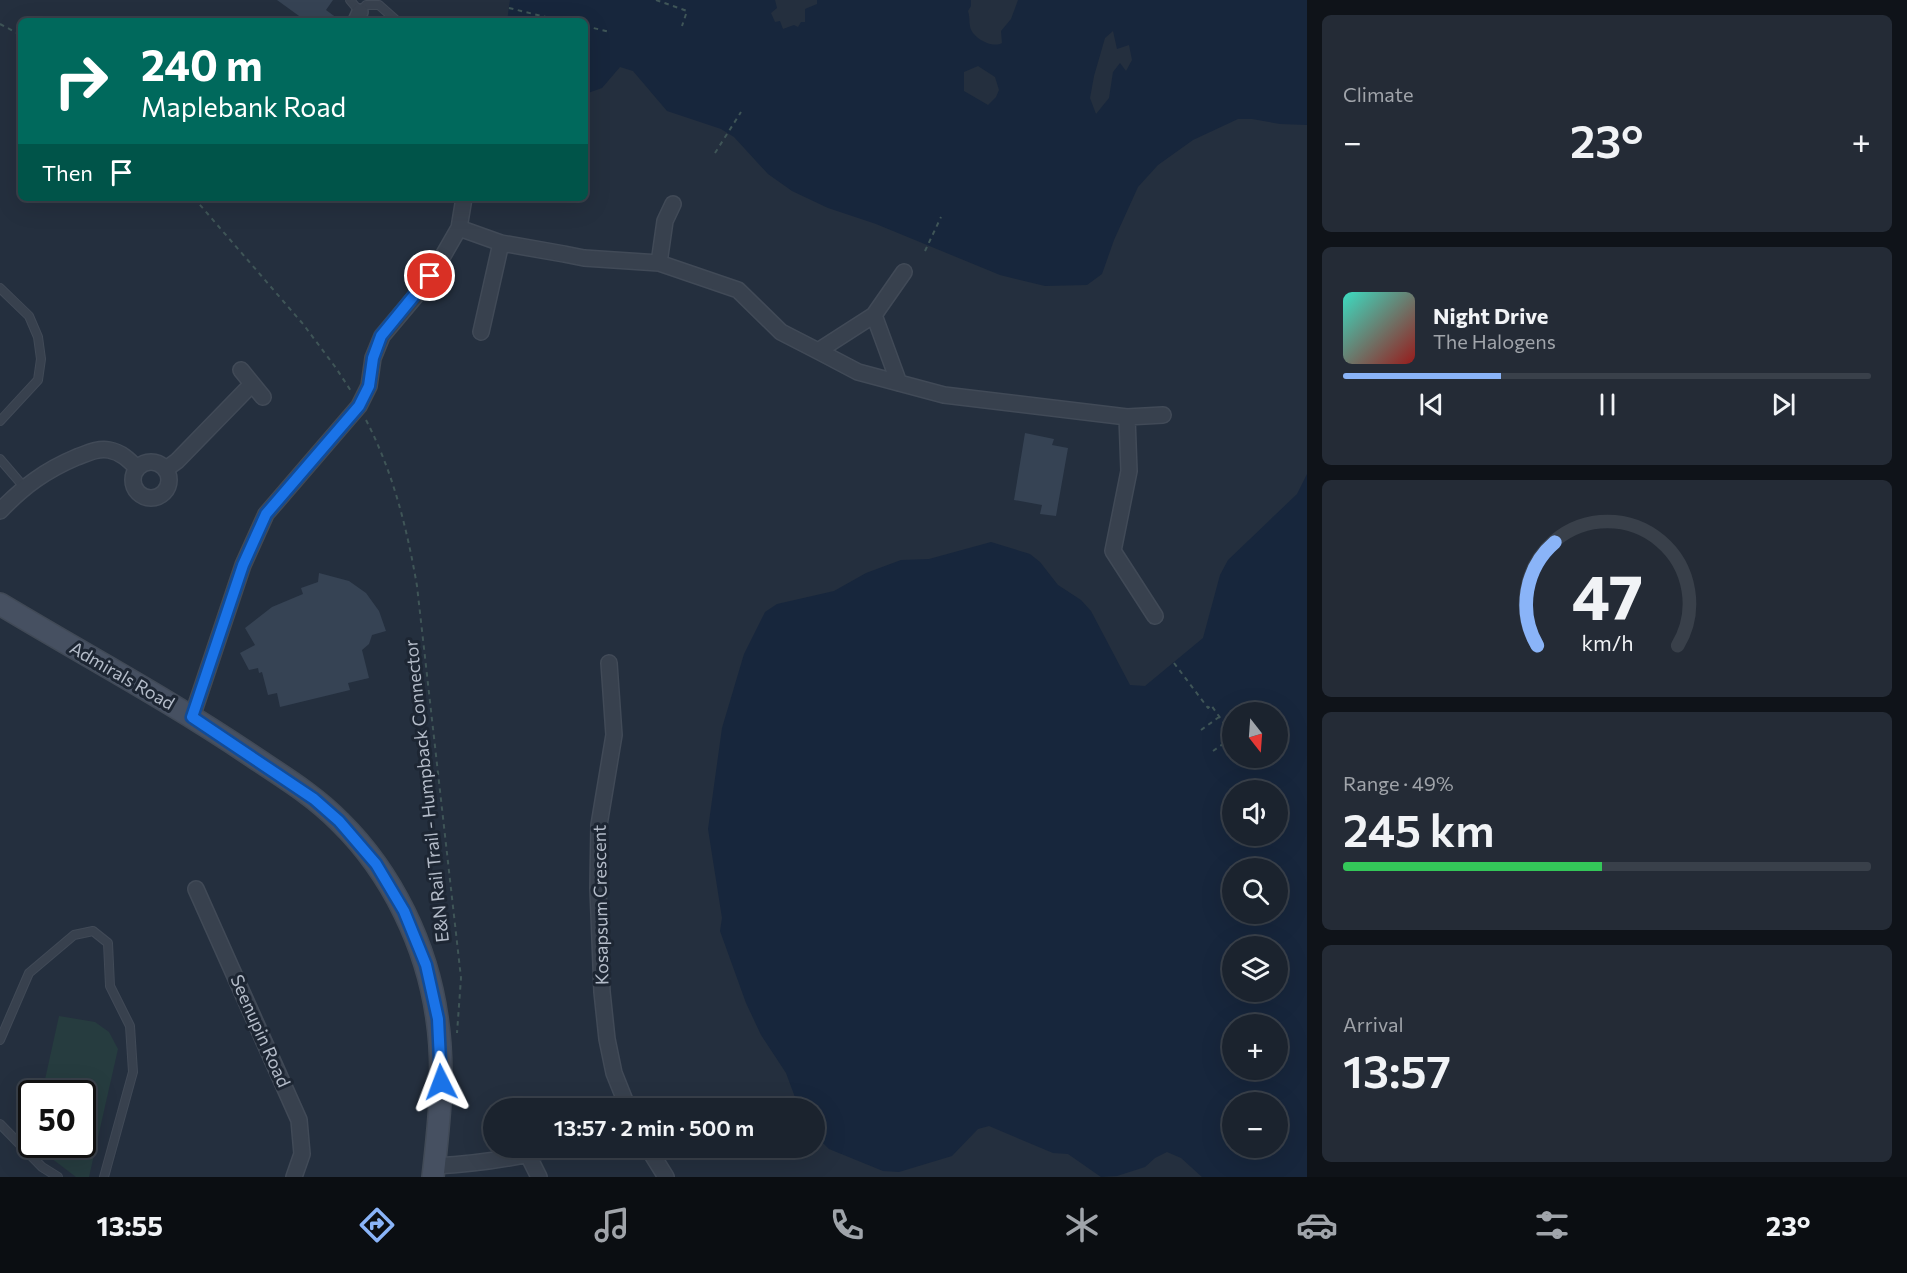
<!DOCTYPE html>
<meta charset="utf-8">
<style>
body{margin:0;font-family:Commissioner,sans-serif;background:#242b36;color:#f1f3f6;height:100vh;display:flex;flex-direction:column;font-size:22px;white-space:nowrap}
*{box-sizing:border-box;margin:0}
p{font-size:20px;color:#a0a4aa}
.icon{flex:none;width:33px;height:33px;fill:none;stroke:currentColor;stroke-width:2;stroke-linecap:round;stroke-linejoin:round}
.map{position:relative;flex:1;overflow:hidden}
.panel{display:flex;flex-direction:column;gap:15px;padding:15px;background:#0f1319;width:600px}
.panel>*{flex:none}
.hud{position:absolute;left:18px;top:18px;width:570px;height:183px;border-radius:9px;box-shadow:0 6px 24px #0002,0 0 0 2px #39404a;background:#00695c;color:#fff;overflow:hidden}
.needle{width:39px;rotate:163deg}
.controls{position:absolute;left:1222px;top:702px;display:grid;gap:12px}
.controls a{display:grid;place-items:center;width:66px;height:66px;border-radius:50%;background:#1b232e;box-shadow:0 6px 24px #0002,0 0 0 2px #39404a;font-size:30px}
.speed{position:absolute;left:18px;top:1080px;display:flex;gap:12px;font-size:30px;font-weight:700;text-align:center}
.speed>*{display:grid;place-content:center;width:78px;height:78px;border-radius:50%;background:#1b232e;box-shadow:0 6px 24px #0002,0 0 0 2px #39404a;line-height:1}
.speed .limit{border:3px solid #111;border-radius:9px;background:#fff;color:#111}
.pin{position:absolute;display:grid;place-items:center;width:51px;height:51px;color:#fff;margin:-26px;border:3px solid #fff;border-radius:50%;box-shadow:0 2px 6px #0007}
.me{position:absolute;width:66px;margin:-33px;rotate:357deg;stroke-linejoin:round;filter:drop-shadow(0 0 4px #0008)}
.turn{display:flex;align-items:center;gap:21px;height:126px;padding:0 24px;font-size:27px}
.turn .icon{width:78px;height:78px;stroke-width:2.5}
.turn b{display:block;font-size:42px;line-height:51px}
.then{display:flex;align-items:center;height:57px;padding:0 24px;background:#0003;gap:12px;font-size:22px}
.big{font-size:45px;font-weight:600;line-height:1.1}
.panel .widget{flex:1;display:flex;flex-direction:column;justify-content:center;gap:9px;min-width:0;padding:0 21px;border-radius:9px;background:#242b36}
.panel .dial{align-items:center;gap:0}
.dial svg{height:156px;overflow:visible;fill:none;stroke:#39404a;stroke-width:7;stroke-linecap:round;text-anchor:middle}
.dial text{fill:#f1f3f6;stroke:none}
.song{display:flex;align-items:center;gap:18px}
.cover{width:72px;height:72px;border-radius:9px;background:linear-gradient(135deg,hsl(170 70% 55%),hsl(0 70% 35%))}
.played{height:6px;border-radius:3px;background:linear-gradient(90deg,#8ab4f8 30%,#39404a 30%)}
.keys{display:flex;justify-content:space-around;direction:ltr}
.heat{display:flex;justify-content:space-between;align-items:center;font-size:33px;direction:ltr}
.charge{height:9px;border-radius:4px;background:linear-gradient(90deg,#34c759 49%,#39404a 0)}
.trip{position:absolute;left:483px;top:1098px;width:342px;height:60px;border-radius:30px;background:#1b232e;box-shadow:0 6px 24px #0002,0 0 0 2px #39404a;font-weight:600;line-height:60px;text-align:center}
.tab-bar{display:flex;height:96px;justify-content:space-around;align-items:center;background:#0b0e12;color:#a0a4aa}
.tab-bar .icon{width:42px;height:42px}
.tab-bar .active{color:#8ab4f8}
.tab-bar b{font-size:27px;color:#f1f3f6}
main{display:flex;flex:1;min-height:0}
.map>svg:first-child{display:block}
.green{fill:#263c3f}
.water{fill:#17263c;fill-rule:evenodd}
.building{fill:#364354}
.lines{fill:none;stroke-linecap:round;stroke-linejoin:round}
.lane-casing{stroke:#414a57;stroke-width:10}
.street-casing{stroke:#414a57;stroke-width:18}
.secondary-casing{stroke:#414a57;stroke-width:24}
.path{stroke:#3f5557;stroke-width:2;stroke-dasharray:4.5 4.5;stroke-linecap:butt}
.lane{stroke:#38414e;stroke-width:8}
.street{stroke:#38414e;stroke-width:15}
.secondary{stroke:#465061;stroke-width:21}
.route-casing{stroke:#114b97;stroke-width:15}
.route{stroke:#1a73e8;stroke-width:10}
.labels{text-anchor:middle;stroke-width:6;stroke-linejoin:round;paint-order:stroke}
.street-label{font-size:18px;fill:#b4bcc9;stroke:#1d2633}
</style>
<main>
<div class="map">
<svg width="1307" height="1177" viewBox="0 0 1307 1177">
<rect width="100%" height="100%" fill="#242f3e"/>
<path class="green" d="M59,1016L95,1022L109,1032L118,1049L89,1177H76L34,1145L82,1144V1094L42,1093Z"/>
<path class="water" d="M510,0H775L777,8L771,13L775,22L780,21L783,29L794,25L798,27L801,22H805V9L817,4V0H971V6L968,11C970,17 969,21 970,26C971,37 992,49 1002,43L1001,31L1011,19L1018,0H1307V125L1280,124L1252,119H1238L1193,140L1158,165L1138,187L1114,240L1102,274L1087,285L1045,286L1000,275L876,224L828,208L792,191L768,174L734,137L721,129L667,111L633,71L620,67L602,88L585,94V21H507ZM1113,31L1117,49L1129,45L1132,60L1126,71L1120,63L1113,72L1109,98L1096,114L1090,98L1094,76L1105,38ZM978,66L995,77L999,90L996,97L988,105L964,91V72Z
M1307,474V1177H1202L1181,1158L1167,1152L1155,1158L1145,1167L1117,1176L1101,1177L1068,1154L1053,1153L989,1126L978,1129L952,1156L899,1172L883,1171L829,1149L815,1135L814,1108H799L786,1073L761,1035L746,1003L720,931L722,918L708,829L722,728L744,654L765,612L777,604L834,591L866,573L901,560L929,559L991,542L1030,554L1040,562L1058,585L1081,600L1091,611L1130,685L1145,686L1203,638L1220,575L1228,560L1297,494ZM1233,712H1278V758H1233ZM1233,790H1278V836H1233ZM1233,868H1278V914H1233ZM1233,946H1278V992H1233ZM1233,1024H1278V1070H1233ZM1233,1102H1278V1148H1233Z"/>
<path class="building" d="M277,0H333L326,10L341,21H306Z
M1025,433L1054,439L1052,445L1068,448L1056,516L1040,514L1042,505L1014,500Z
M319,573L349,581L366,593L379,611L386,631L372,635L369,644L362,650L369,678L348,683L350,690L280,707L277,693L268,695L262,672L259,673L258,668L249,670L240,653L255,645L245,628L272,607L303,594L301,588L318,582Z"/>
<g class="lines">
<defs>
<path id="lane" d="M350,0L360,12L366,5H379L397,21
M0,288L29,316L38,337L41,359L38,380L0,421
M0,459L24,487
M0,1040L29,973L74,935L93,931L108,943L110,986L130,1026L133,1072L104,1177
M0,1124L42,1167L58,1177"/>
<path id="street" d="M356,21L360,12
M459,228L501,243L564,254L584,258L659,263L738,290L781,332L818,351L858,372L944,395L1127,417L1163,415
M659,263L665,221L673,204
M874,315L899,383
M481,332L501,243
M818,351L874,315L904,272
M241,370L263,397
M1127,417L1129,471L1113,551L1155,616
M133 480a18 18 0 1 1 36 0a18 18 0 1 1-36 0Z
M166,469L177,461L252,384
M0,511C24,486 46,470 77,457C88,453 98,448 109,450C121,452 129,460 137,468
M609,663L614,735L599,825L598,888L602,992L607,1039L614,1073L628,1108
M192,717L243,565L266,514L359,406L369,386L373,358L382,336L419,292L440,261L459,228L464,198
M196,889L299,1120L302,1154L294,1177
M648,1148L666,1177
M528,1155L539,1177
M434,1166C474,1164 514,1159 552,1148"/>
<path id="secondary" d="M0,604C83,654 169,700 249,754C280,775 314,795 340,822C392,873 427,946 437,1018C445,1070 439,1125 433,1177"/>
</defs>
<use href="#lane" class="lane-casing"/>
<use href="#street" class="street-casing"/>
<use href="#secondary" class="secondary-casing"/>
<path class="path" d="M656,0L687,11L682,26
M509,8L562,21
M0,24L21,35
M585,26L610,32
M715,153L741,112
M194,198L303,324L336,368L351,391
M925,251L941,217
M366,420C393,472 407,528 417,586L461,978L457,1033
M1174,663L1208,708L1211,705L1233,736
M1201,730L1219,717
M1213,751L1233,737"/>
<use href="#lane" class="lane"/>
<use href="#street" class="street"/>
<use href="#secondary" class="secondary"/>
</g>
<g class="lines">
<defs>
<path id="route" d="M430,276L381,336L373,358L369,386L359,406L266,514L243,565L192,717L314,799L339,821L376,864L404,911L426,965L438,1019L441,1082"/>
</defs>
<use href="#route" class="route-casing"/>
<use href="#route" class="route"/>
</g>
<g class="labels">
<g class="street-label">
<text transform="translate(122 676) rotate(30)" y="6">Admirals Road</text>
<text transform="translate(427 791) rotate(-96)" y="6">E&amp;N Rail Trail - Humpback Connector</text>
<text transform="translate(601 905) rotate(-91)" y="6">Kosapsum Crescent</text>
<text transform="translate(260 1031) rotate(66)" y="6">Seenupin Road</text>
</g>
</g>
</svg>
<div class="controls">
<a><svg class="needle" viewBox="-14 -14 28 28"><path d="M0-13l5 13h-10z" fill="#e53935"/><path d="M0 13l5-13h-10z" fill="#a0a4aa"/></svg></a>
<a><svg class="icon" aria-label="sound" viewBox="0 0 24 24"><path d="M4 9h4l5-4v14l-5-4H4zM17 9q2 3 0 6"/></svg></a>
<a><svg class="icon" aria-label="search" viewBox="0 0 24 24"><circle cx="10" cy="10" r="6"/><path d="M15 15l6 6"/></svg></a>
<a><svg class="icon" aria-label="layers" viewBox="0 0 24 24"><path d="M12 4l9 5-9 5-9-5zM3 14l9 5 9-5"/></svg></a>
<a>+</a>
<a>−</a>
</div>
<div class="speed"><div class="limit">50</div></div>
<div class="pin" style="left:430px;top:276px;background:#d93025"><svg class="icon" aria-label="arrive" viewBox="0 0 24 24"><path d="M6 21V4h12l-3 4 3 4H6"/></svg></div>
<svg class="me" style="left:441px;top:1082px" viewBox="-20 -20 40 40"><path d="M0-17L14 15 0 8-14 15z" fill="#1a73e8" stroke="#fff" stroke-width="4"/></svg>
<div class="trip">13:57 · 2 min · 500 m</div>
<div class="hud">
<div class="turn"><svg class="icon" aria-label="right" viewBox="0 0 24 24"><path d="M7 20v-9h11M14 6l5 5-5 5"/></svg><div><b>240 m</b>Maplebank Road</div></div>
<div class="then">Then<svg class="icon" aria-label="arrive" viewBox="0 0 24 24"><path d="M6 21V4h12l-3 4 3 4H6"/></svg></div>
</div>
</div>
<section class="panel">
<div class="widget"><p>Climate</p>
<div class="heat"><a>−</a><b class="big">23°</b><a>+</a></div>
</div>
<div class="widget">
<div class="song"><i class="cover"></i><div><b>Night Drive</b><p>The Halogens</p></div></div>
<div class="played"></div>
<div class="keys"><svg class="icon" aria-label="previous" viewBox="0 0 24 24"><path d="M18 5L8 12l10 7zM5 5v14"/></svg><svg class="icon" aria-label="pause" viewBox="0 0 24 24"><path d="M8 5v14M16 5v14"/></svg><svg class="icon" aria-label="next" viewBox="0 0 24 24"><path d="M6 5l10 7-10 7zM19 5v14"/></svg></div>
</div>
<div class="widget dial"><svg viewBox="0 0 100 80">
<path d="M14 69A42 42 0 1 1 86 69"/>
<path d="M14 69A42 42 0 0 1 23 16" stroke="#8ab4f8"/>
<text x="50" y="56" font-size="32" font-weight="700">47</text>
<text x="50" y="72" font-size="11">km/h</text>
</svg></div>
<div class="widget"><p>Range · 49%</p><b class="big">245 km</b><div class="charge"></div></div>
<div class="widget"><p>Arrival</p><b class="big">13:57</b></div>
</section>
</main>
<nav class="tab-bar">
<b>13:55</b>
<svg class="icon active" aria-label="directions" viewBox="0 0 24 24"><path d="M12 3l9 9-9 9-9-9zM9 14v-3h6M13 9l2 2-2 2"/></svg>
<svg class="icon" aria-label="music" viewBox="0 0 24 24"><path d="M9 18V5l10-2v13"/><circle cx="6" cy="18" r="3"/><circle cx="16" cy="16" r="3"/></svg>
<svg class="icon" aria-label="phone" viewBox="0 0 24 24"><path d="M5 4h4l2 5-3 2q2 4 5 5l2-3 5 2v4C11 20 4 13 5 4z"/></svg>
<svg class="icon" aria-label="climate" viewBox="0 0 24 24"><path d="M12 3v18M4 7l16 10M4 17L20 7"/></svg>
<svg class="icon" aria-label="car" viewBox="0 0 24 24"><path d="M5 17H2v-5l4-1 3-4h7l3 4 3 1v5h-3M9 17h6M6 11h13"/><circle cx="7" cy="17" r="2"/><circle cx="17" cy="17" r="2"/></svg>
<svg class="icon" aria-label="filters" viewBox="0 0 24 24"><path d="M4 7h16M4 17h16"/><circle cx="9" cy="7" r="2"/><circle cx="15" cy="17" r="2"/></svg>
<b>23°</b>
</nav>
